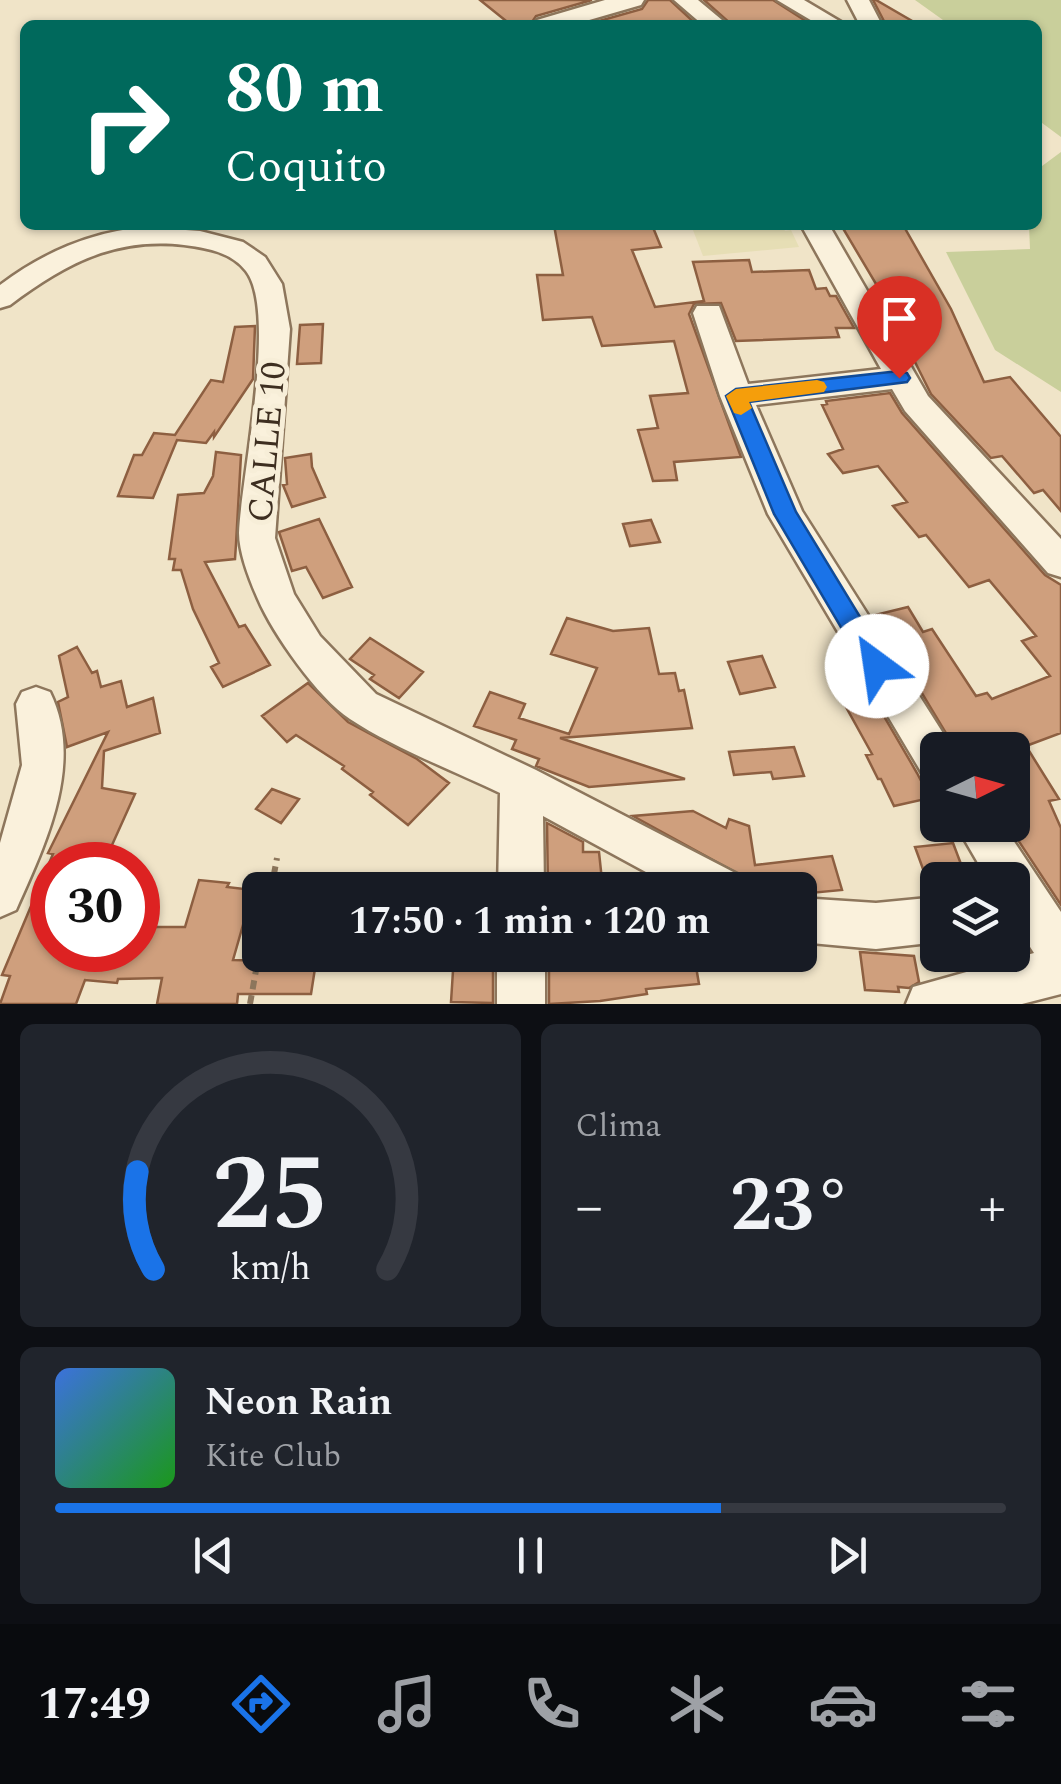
<!DOCTYPE html>
<html lang="es">
<meta charset="utf-8">
<style>
body{margin:0;font-family:Spectral,serif;background:#20242c;color:#f1f3f6;height:100vh;display:flex;flex-direction:column;font-size:38px;white-space:nowrap}
*{box-sizing:border-box;margin:0}
p{font-size:32px;color:#9ea1a6}
.icon{flex:none;width:55px;height:55px;fill:none;stroke:currentColor;stroke-width:2;stroke-linecap:round;stroke-linejoin:round}
.map{position:relative;height:1004px;overflow:hidden}
.drawer{display:flex;flex-direction:column;gap:20px;padding:20px;background:#0d0f14;flex:1}
.drawer>*{flex:none}
.guide{position:absolute;left:20px;top:20px;width:1022px;height:210px;border-radius:15px;box-shadow:0 2px 8px #0004;background:#00695c;color:#fff;overflow:hidden}
.needle{width:65px;rotate:85deg}
.controls{position:absolute;left:920px;top:732px;display:grid;gap:20px}
.controls a{display:grid;place-items:center;width:110px;height:110px;border-radius:15px;background:#171b24;box-shadow:0 2px 8px #0004;font-size:50px}
.speed{position:absolute;left:30px;top:842px;display:flex;gap:20px;font-size:50px;font-weight:700;text-align:center}
.speed>*{display:grid;place-content:center;width:130px;height:130px;border-radius:50%;background:#171b24;box-shadow:0 2px 8px #0004;line-height:1}
.speed .limit{border:15px solid #d22;background:#fff;color:#111}
.pin{position:absolute;display:grid;place-items:center;width:85px;height:85px;color:#fff;margin:-102px -42px;border-radius:50% 50% 50% 0;rotate:-45deg;box-shadow:0 0 10px #0007}
.pin .icon{rotate:45deg}
.me{position:absolute;width:110px;margin:-55px;rotate:329deg;stroke-linejoin:round;filter:drop-shadow(0 0 8px #0008)}
.turn{display:flex;align-items:center;gap:35px;height:210px;padding:0 40px;font-size:45px}
.turn .icon{width:130px;height:130px;stroke-width:2.5}
.turn b{display:block;font-size:70px;line-height:85px}
.big{font-size:75px;font-weight:700;line-height:1.1}
.drawer .tile{flex:1;display:flex;flex-direction:column;justify-content:center;gap:15px;min-width:0;padding:0 35px;border-radius:15px;background:#20242c}
.drawer .dial{align-items:center;gap:0}
.dial svg{height:260px;overflow:visible;fill:none;stroke:#363941;stroke-width:7;stroke-linecap:round;text-anchor:middle}
.dial text{fill:#f1f3f6;stroke:none}
.song{display:flex;align-items:center;gap:30px}
.cover{width:120px;height:120px;border-radius:15px;background:linear-gradient(135deg,hsl(220 70% 55%),hsl(120 70% 35%))}
.played{height:10px;border-radius:5px;background:linear-gradient(90deg,#1a73e8 70%,#363941 70%)}
.keys{display:flex;justify-content:space-around;direction:ltr}
.heat{display:flex;justify-content:space-between;align-items:center;font-size:55px;direction:ltr}
.drawer .tiles{flex:1;display:grid;gap:20px;grid-template-columns:1fr 1fr}
.tile:last-child{grid-column:span 2}
.trip{position:absolute;left:242px;top:872px;width:575px;height:100px;border-radius:15px;background:#171b24;box-shadow:0 2px 8px #0004;font-weight:700;line-height:100px;text-align:center}
.tabs{display:flex;height:160px;justify-content:space-around;align-items:center;background:#090b0e;color:#9ea1a6}
.tabs .icon{width:70px;height:70px}
.tabs .active{color:#1a73e8}
.tabs b{font-size:45px;color:#f1f3f6}
.map>svg:first-child{display:block}
.farmland{fill:#e6deb5}
.green{fill:#c9cf9b}
.building{fill:#cf9f7d;stroke:#8d5f41;stroke-width:2.5}
.lines{fill:none;stroke-linecap:round;stroke-linejoin:round}
.minor-casing{stroke:#8d765c;stroke-width:5}
.path{stroke:#8d765c;stroke-width:6;stroke-dasharray:9 6;stroke-linecap:butt}
.minor{fill:#faf1dc;fill-rule:evenodd}
.route{fill:#1a73e8;stroke:#114b97;stroke-width:2.5}
.slow{fill:#f59e0b}
.labels{text-anchor:middle;stroke-width:10;stroke-linejoin:round;paint-order:stroke}
.street-label{font-size:35px;fill:#3d2e20;stroke:#f7eed8}
</style>
<div class="map">
<svg width="1061" height="1004" viewBox="0 0 1061 1004">
<rect width="100%" height="100%" fill="#f0e4c8"/>
<path class="farmland" d="M691,225H783L785,231L791,230L799,247L703,256Z"/>
<path class="green" d="M915,0H1061V137L1038,120V25H950Z
M1061,152V392L995,350L946,252L1030,249L1029,225H1038V169Z"/>
<path class="building" d="M480,0H592L536,16L530,25H511Z
M648,0H670L697,25H585L642,9Z
M704,0H773L812,25H732Z
M873,0H876L919,25H886Z
M554,225H652L661,247L632,250L655,307L704,301L693,262L749,260L752,272L809,270L816,289L826,288L830,296H836L854,328H836L839,337L736,341L721,303L694,304L689,314L741,457L674,462L677,480L653,481L638,430L658,428L650,396L688,393L674,341L602,346L592,317L543,320L537,275H563Z
M841,225H903L951,309L984,382L1010,377L1061,437V511L1043,490L1034,493L1002,456L991,458L931,394L897,326H892L873,294H882Z
M323,324L321,363L297,364L300,325Z
M255,326L253,379L214,437V432L206,443L177,440L153,498L118,496L134,455H142L154,433L175,435L211,380L223,382L235,327Z
M890,393L902,413L1045,575L1061,585V733L1026,746L1059,799L1049,801L1061,828V905L1008,825H1012V750H956L875,615L908,607L923,632L932,629L976,696L987,693L992,699L1050,676L1022,641L1036,636L989,580L969,587L926,535L919,537L893,506L907,502L878,466L843,473L828,454L843,449L822,405L827,404L826,401Z
M216,452L241,455L236,544L235,559L205,562L239,627L245,625L270,665L223,687L211,667L219,663L193,609L181,570H173L175,559H169L178,495L204,493L213,476Z
M311,454L312,467L325,497L292,507L283,485L287,484L285,458Z
M319,519L352,587L323,598L306,567L292,571L279,532Z
M651,520L660,542L630,546L623,524Z
M567,618L613,631L649,628L659,674L675,673L679,691L684,690L692,728L560,738L685,779L589,787L536,766L539,759L512,749L516,740L474,726L490,692L525,704L519,718L569,734L597,668L551,654Z
M370,638L423,672L399,698L370,679L374,675L350,659Z
M77,647L92,673L97,671L101,687L121,681L127,707L153,698L160,733L104,751L102,788L135,794L103,865H52V950H138L142,927H185L199,880L229,883L227,887L253,890L233,960L316,962L311,994H238L237,1004H157L162,978L118,979L117,983L85,980L76,1004H0L10,976L2,975L53,854L48,853L108,732L67,747L58,702L68,697L59,656Z
M762,656L775,687L740,694L728,662Z
M308,683L348,722L417,759L449,783L408,825L370,795L373,792L342,769L344,766L296,735L287,742L262,716Z
M874,699L917,773L930,798L894,806L881,779H878L866,755L872,754L846,707Z
M794,747L804,776L773,779L771,772L734,775L729,752Z
M272,789L299,799L281,823L256,809Z
M693,811L726,828L729,819L749,826L755,865L832,856L842,890L800,894V890H782L744,877L633,816Z
M547,823L583,842V852H599L603,890H548Z
M953,843L967,880H927L915,847Z
M860,952L914,956L919,982L909,988L898,987L899,992L865,990Z
M454,955H493V1003L451,1002Z
M549,955H588L589,962L694,955L699,984L646,989L647,994L600,1001L549,1004Z"/>
<g class="lines">
<defs>
<path id="minor" d="M605,0H644L641,5L572,25H534L537,20Z
M674,0H698L728,25H703Z
M777,0H804L846,25H819Z
M847,0H869L882,25H860Z
M801,225H829L928,396L1061,539V577L1048,573L905,411L892,389L756,405L802,511L953,749L938,750V780L923,775L768,514L720,396L693,313L697,306H719L748,384L881,369Z
M143,227L200,231L243,242L265,257L282,284L290,329L275,538L294,594L320,636L376,694L536,770L739,875L746,890H679L543,816L544,890H498L500,793C454,771 390,746 350,719C318,698 273,634 258,599C250,581 239,553 239,533C241,477 278,312 246,271C231,252 207,248 184,245C115,237 64,264 10,305L0,308V285C44,252 89,233 143,227Z
M36,687L50,692C85,763 45,845 16,910L0,917V843L22,765L16,704L22,692Z
M956,825H1003L1061,912V994L1022,1004H906L913,987L1034,953L1012,919V880H988Z
M938,897V942L876,949L800,942V898L876,903Z
M497,955H545V1004H497Z"/>
</defs>
<use href="#minor" class="minor-casing"/>
<path class="path" d="M271,890L277,858
M250,1004L260,948"/>
<use href="#minor" class="minor"/>
</g>
<path class="route" d="M899,371L907,373L910,378L907,382L749,402L796,512L890,666L886,673L877,676L868,673L774,514L726,396L736,389Z"/>
<path class="slow" d="M817,380L824,382L827,387L824,392L749,402L752,408L741,415L734,413L726,396L736,389Z"/>
<g class="labels">
<g class="street-label">
<text transform="translate(266 442) rotate(-85)" y="12">CALLE 10</text>
</g>
</g>
</svg>
<div class="controls">
<a><svg class="needle" viewBox="-14 -14 28 28"><path d="M0-13l5 13h-10z" fill="#e53935"/><path d="M0 13l5-13h-10z" fill="#9ea1a6"/></svg></a>
<a><svg class="icon" aria-label="layers" viewBox="0 0 24 24"><path d="M12 4l9 5-9 5-9-5zM3 14l9 5 9-5"/></svg></a>
</div>
<div class="speed"><div class="limit">30</div></div>
<div class="pin" style="left:899px;top:378px;background:#d93025"><svg class="icon" aria-label="arrive" viewBox="0 0 24 24"><path d="M6 21V4h12l-3 4 3 4H6"/></svg></div>
<svg class="me" style="left:877px;top:666px" viewBox="-20 -20 40 40"><circle r="19" fill="#fff"/><path d="M0-13L10 11 0 6-10 11z" fill="#1a73e8"/></svg>
<div class="trip">17:50 · 1 min · 120 m</div>
<div class="guide">
<div class="turn"><svg class="icon" aria-label="right" viewBox="0 0 24 24"><path d="M7 20v-9h11M14 6l5 5-5 5"/></svg><div><b>80 m</b>Coquito</div></div>
</div>
</div>
<section class="drawer">
<div class="tiles">
<div class="tile dial"><svg viewBox="0 0 100 80">
<path d="M14 69A42 42 0 1 1 86 69"/>
<path d="M14 69A42 42 0 0 1 9 39" stroke="#1a73e8"/>
<text x="50" y="56" font-size="32" font-weight="700">25</text>
<text x="50" y="72" font-size="11">km/h</text>
</svg></div>
<div class="tile"><p>Clima</p>
<div class="heat"><a>−</a><b class="big">23°</b><a>+</a></div>
</div>
<div class="tile">
<div class="song"><i class="cover"></i><div><b>Neon Rain</b><p>Kite Club</p></div></div>
<div class="played"></div>
<div class="keys"><svg class="icon" aria-label="previous" viewBox="0 0 24 24"><path d="M18 5L8 12l10 7zM5 5v14"/></svg><svg class="icon" aria-label="pause" viewBox="0 0 24 24"><path d="M8 5v14M16 5v14"/></svg><svg class="icon" aria-label="next" viewBox="0 0 24 24"><path d="M6 5l10 7-10 7zM19 5v14"/></svg></div>
</div>
</div>
</section>
<nav class="tabs">
<b>17:49</b>
<svg class="icon active" aria-label="directions" viewBox="0 0 24 24"><path d="M12 3l9 9-9 9-9-9zM9 14v-3h6M13 9l2 2-2 2"/></svg>
<svg class="icon" aria-label="music" viewBox="0 0 24 24"><path d="M9 18V5l10-2v13"/><circle cx="6" cy="18" r="3"/><circle cx="16" cy="16" r="3"/></svg>
<svg class="icon" aria-label="phone" viewBox="0 0 24 24"><path d="M5 4h4l2 5-3 2q2 4 5 5l2-3 5 2v4C11 20 4 13 5 4z"/></svg>
<svg class="icon" aria-label="climate" viewBox="0 0 24 24"><path d="M12 3v18M4 7l16 10M4 17L20 7"/></svg>
<svg class="icon" aria-label="car" viewBox="0 0 24 24"><path d="M5 17H2v-5l4-1 3-4h7l3 4 3 1v5h-3M9 17h6M6 11h13"/><circle cx="7" cy="17" r="2"/><circle cx="17" cy="17" r="2"/></svg>
<svg class="icon" aria-label="filters" viewBox="0 0 24 24"><path d="M4 7h16M4 17h16"/><circle cx="9" cy="7" r="2"/><circle cx="15" cy="17" r="2"/></svg>
</nav>
